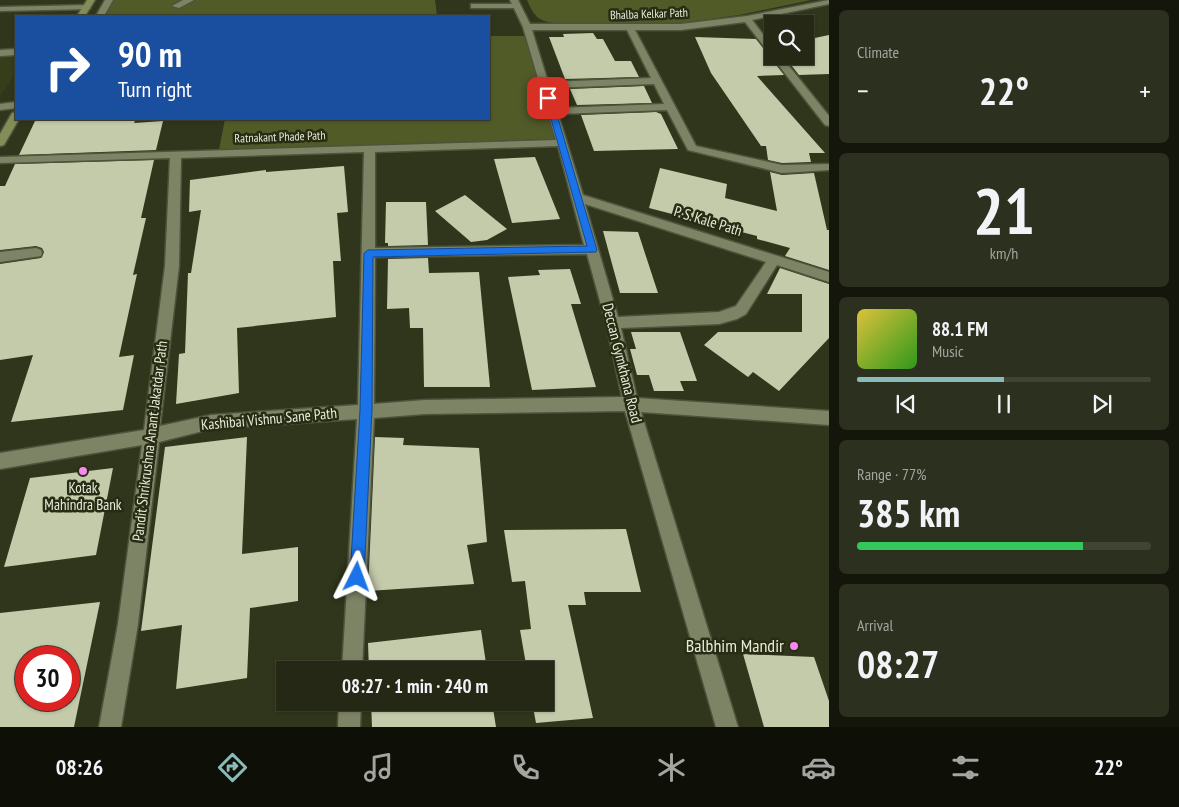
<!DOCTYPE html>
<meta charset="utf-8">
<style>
body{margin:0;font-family:"PT Sans Narrow",sans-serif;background:#2c301e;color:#f1f3f6;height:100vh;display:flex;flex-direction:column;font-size:19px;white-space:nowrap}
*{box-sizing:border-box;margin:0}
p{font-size:16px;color:#a3a6a0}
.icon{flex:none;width:28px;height:28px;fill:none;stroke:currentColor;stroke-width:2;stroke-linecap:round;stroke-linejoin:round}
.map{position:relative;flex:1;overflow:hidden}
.side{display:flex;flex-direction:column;gap:10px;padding:10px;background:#14160c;width:350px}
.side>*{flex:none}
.top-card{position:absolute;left:15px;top:15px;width:475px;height:105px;border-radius:0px;box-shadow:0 1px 4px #0004,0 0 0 1px #414434;background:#1a4fa0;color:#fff;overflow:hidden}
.tools{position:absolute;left:764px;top:15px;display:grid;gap:10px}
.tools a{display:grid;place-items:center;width:50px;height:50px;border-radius:0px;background:#242815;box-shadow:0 1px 4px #0004,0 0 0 1px #414434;font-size:25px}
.speed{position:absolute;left:15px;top:646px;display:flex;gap:10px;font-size:25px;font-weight:700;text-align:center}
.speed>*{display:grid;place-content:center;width:65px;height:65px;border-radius:50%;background:#242815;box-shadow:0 1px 4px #0004,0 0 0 1px #414434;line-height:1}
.speed .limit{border:8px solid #d22;background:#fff;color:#111}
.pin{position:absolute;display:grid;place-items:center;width:42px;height:42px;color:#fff;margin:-21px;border-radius:10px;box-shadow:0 2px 8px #0006}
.me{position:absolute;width:55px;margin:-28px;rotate:3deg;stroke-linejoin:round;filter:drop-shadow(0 0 4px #0008)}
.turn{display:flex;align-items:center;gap:18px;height:105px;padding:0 20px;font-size:22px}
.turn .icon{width:65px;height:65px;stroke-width:2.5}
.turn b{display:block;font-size:35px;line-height:42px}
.big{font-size:38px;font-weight:800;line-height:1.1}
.side .widget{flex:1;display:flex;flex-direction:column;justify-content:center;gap:8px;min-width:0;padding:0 18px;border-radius:8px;background:#2c301e}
.side .dial{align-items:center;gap:0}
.dial b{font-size:65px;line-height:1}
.song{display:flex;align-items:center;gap:15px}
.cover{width:60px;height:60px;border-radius:8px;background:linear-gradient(135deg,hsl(50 70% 55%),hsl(110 70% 35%))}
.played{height:5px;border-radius:2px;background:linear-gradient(90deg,#8bbbb9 50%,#414434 50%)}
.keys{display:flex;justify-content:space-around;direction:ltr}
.heat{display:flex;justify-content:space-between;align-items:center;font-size:28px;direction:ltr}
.charge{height:8px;border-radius:4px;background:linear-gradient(90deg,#34c759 77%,#414434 0)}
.trip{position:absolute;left:276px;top:661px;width:278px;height:50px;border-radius:0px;background:#242815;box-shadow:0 1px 4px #0004,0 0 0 1px #414434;font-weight:800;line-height:50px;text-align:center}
.menu{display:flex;height:80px;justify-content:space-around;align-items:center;background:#0e1008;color:#a3a6a0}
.menu .icon{width:35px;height:35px}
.menu .current{color:#8bbbb9}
.menu b{font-size:22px;color:#f1f3f6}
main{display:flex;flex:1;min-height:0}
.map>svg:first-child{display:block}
.built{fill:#363d1b}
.green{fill:#515b28}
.building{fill:#c3cbab;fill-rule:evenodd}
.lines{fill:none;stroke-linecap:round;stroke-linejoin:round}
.lane-casing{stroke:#4e533c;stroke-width:3}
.street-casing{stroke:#4e533c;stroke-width:3}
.secondary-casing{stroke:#4e533c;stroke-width:3}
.lane{fill:#7d8466;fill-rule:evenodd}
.street{fill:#7d8466;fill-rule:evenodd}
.secondary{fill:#828d57;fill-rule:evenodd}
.route{fill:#1a73e8;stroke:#114b97}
.poi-dot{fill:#f489ef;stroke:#272c12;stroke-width:2}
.labels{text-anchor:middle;stroke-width:5;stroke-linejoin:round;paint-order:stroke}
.far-street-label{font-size:12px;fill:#e6ebda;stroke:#272c12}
.street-label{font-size:15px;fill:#e6ebda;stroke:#272c12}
.poi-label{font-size:15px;fill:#e6ebda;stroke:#272c12}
.near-poi-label{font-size:18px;fill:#e6ebda;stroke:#272c12;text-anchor:end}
</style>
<main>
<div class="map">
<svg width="829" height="727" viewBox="0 0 829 727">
<rect width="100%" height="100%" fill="#30361c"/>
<path class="built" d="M0,49H16V72L0,96Z"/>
<path class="green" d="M104,0H435L437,16H94Z
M527,0H811L739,15L682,23L562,24C540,21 536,21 527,0Z
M489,36H526L555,139L219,150L225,119H489Z"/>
<path class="building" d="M593,33L597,39H603L615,61H631L639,77L565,79L549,37H564L563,34Z
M829,35V74L799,75L784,56H805V40Z
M695,37L756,39L784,75L757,76L825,153H809L811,162L782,163L768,160L766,146H761L711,73Z
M644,86L652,103L577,105L570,89Z
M656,112L661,114L678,149L594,151L581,115Z
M63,119H136L134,123L163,121L156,150L19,155L35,121Z
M535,157L560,219L512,223L494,159Z
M154,160L141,218H146L133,275L137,274L119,357L134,355L123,410L11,422L33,355L0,360V264L41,258L44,252L42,248L36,246L0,250V186H5L15,164Z
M344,166L348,212L337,213L341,261H333L336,317L237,328L239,393L176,404L179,354L185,353L188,273H191L201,210L189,212L190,180L266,170V172Z
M660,168L727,184L725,198L777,211L770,172L782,175L814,173L827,230H829V270L785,256L790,248L757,239V236L649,208Z
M465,195L507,229L487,240L471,242L435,211Z
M386,202H426L428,245L388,246V243H385Z
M603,231L638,232L658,293H620Z
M428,258L429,273L479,272L490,387H424L423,328H410L409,308L387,309L388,259Z
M780,268L829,284V338L779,391L753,372L748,377L704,345L718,332H802V294H767Z
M570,269L581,304H571L596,387L532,390L508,277L540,275L538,270Z
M631,332H680L697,381H680L684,391H654L649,375H637L630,349H636Z
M247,437L242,554L298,547V601L250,608L247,678L176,689L182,625L141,631L165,447Z
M375,437L404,438L403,445L479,448L487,542L467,545L474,584L368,591Z
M113,468L96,555L4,567L30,478Z
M626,529L641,592H584L586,605H568L593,718L536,723L532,702H545V670H527L520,630L531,629L525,581L512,582L504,530Z
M100,602L74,727H0V613ZM26,658H69V700H26Z
M481,630L487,670H369L368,643Z
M743,654L814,657L829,701V727H764Z
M371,702H492L496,727H372Z"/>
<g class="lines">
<defs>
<path id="lane" d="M105,0H113L104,16H96Z
M183,0H194L179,8L172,6Z
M471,4H517L521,6L517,8H471Z
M36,248L41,250L42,253L41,256L0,262V252Z"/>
<path id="street" d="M510,0H518L530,24H681L747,16L829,0V4L752,20L772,46V54L769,53L745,22L681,30H635L696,146L782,165L829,164V170L782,173L688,150L667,110L558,114L583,195L829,272V282L777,265L746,314L737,319L719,324L621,328L637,398L829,411V425L641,412L738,727H716L625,411L425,414L374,418L362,670H342L357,419L211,429L159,442L138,624L121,727H99L118,624L142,445L0,469V453L144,430L165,266L170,158L0,163V157L556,140L523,27ZM532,30H627L651,78L548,82ZM654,84L664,104L556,108L550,88ZM558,146L584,245L375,248V152ZM364,152L358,405L211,415L160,426L179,266L181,158ZM585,204L766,262L736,306L719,312L618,317ZM587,254L606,323L622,397L425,400L374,404L375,257Z
M87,5H90V9L0,11V7Z
M16,49V55L0,56V50Z
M772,54V56H781L829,116V126L825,125L773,58L771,56Z
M16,102V108L0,110V104Z
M339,702H361L360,727H338Z"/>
<path id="secondary" d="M87,0H95L85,16H77Z
M16,112V119H19L4,145L0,146V134L12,113Z"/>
</defs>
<use href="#lane" class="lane-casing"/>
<use href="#street" class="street-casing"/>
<use href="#secondary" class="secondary-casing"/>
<use href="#lane" class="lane"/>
<use href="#street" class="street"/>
<use href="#secondary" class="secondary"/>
</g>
<path class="route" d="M548,96L552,98L597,250L596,252L373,257L372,410L364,577L362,582L357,584L352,582L350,577L360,410L364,253L368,250L587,246L545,98Z"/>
<g class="poi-dot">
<circle cx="83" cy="471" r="5"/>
<circle cx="794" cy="646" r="5"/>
</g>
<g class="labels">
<g class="far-street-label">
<text transform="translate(649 14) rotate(-2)" y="4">Bhalba Kelkar Path</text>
<text transform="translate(280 137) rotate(-2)" y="4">Ratnakant Phade Path</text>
</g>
<g class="street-label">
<text transform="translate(708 221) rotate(17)" y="5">P. S. Kale Path</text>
<text transform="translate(622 363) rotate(76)" y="5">Deccan Gymkhana Road</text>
<text transform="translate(269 419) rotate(-5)" y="5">Kashibai Vishnu Sane Path</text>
<text transform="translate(150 441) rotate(-83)" y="5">Pandit Shrikrushna Anant Jakatdar Path</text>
</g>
<g class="poi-label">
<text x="83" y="493">Kotak<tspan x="83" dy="17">Mahindra Bank</tspan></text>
</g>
<g class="near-poi-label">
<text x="784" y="652">Balbhim Mandir</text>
</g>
</g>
</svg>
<div class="tools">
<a><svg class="icon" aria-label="search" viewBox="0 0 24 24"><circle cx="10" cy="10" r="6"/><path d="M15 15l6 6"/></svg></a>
</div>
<div class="speed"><div class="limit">30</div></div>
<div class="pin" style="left:548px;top:98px;background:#d93025"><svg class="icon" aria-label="arrive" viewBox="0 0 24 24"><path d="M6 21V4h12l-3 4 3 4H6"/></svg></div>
<svg class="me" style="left:357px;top:577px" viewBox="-20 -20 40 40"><path d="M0-17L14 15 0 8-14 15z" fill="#1a73e8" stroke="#fff" stroke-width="4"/></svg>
<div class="trip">08:27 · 1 min · 240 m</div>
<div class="top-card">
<div class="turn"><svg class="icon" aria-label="right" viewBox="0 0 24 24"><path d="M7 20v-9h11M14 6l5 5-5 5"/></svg><div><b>90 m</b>Turn right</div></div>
</div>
</div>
<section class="side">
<div class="widget"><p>Climate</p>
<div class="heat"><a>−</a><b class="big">22°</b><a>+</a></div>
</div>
<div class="widget dial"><b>21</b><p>km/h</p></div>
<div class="widget">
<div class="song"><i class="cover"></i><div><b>88.1 FM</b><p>Music</p></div></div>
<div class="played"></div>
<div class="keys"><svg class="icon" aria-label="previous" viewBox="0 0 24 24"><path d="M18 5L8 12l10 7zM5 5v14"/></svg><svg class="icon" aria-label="pause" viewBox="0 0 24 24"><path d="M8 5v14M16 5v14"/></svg><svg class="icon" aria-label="next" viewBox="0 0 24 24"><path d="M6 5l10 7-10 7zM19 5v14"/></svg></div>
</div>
<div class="widget"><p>Range · 77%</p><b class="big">385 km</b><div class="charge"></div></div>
<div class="widget"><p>Arrival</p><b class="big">08:27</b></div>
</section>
</main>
<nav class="menu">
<b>08:26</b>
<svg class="icon current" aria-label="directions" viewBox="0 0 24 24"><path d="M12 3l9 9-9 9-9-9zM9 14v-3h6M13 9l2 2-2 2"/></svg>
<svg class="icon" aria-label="music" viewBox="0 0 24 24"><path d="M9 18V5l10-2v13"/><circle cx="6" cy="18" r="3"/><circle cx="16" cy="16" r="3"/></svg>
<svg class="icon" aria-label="phone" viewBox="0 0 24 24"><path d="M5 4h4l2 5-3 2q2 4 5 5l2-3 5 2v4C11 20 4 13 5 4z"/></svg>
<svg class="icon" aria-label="climate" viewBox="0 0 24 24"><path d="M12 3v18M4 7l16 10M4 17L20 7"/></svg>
<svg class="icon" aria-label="car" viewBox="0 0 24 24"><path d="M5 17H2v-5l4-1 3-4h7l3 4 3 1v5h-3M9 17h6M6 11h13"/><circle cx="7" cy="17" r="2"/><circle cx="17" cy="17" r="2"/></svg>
<svg class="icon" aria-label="filters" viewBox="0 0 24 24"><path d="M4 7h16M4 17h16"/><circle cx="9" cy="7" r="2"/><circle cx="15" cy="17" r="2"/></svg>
<b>22°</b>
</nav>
